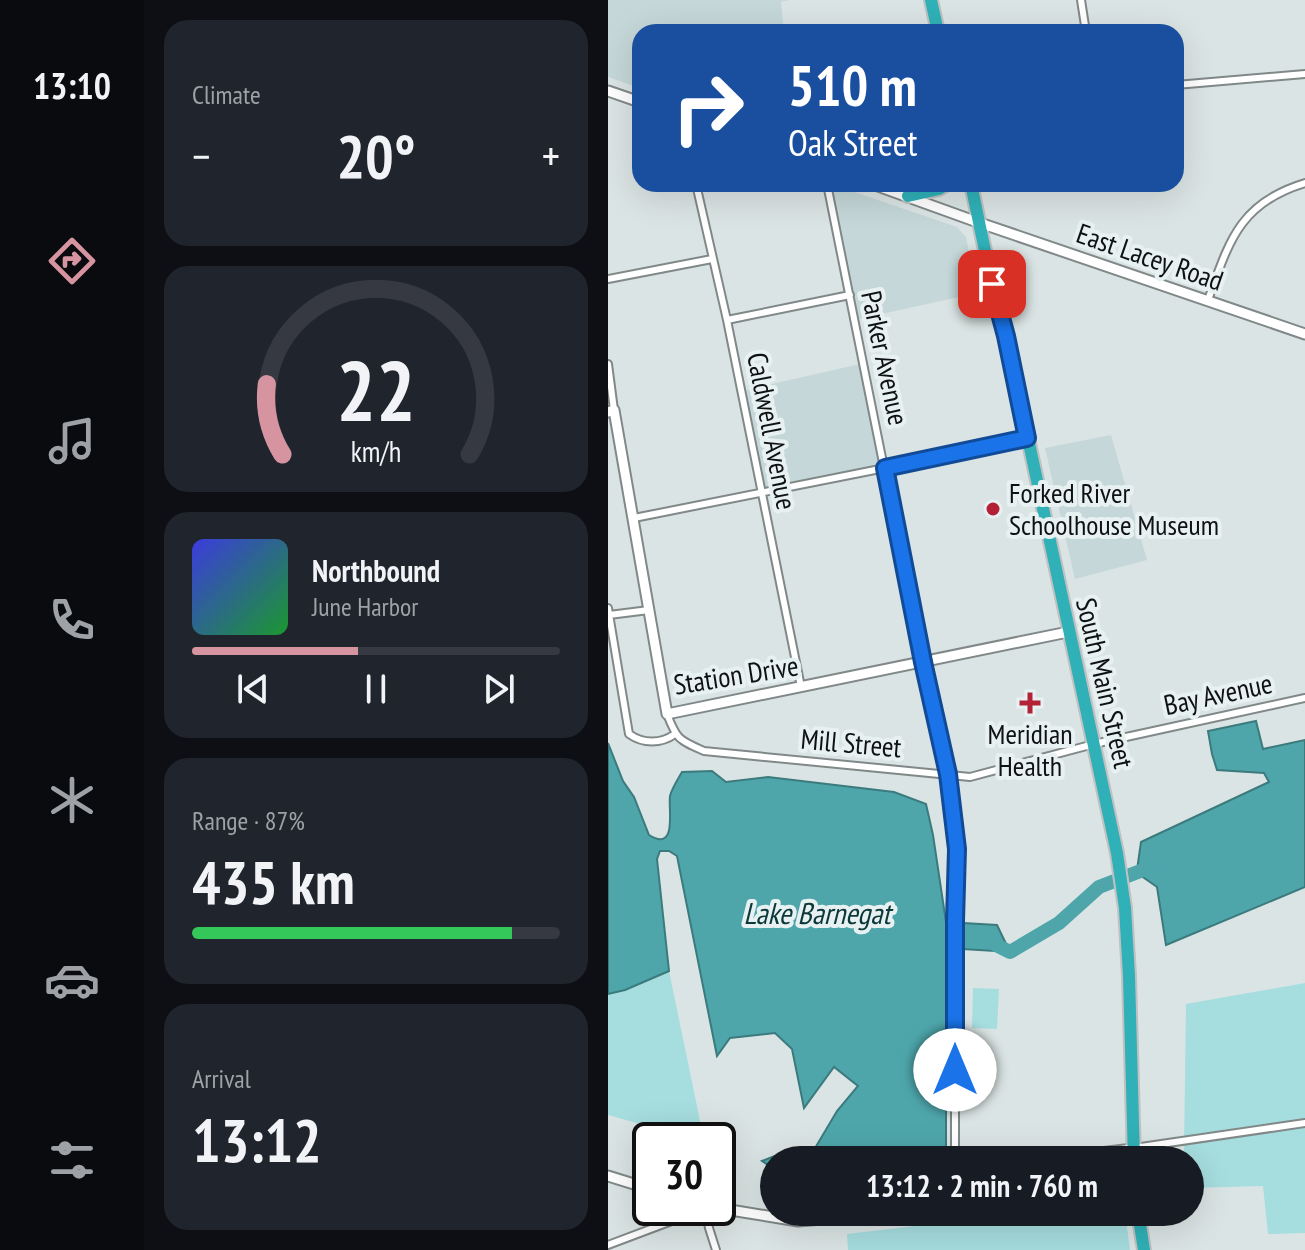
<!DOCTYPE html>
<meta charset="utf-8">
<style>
body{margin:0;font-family:"PT Sans Narrow",sans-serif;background:#20242c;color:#f1f3f6;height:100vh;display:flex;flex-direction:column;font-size:30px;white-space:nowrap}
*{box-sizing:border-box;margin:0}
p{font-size:26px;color:#9ea1a6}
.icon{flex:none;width:44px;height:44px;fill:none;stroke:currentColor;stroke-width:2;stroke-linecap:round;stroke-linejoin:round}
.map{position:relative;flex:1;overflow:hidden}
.panel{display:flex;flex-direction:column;gap:20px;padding:20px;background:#0d0f14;width:464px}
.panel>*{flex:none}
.banner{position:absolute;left:24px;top:24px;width:552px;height:168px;border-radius:24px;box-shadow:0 8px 32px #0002;background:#1a4fa0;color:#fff;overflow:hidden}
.speed{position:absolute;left:24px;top:1122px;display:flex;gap:16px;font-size:40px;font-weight:700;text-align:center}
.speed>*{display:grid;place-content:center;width:104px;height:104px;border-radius:50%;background:#171b24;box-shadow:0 8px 32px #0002;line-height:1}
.speed .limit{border:4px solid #111;border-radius:12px;background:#fff;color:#111}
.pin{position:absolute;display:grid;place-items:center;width:68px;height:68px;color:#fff;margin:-34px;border-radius:16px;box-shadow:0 4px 12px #0006}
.me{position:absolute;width:88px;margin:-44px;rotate:0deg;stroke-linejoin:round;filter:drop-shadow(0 0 6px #0008)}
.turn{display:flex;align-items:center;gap:28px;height:168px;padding:0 24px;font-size:36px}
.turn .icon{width:104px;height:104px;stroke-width:2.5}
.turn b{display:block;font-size:56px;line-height:68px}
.big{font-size:60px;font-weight:800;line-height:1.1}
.panel .widget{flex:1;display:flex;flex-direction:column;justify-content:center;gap:12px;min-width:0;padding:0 28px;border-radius:24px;background:#20242c}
.panel .dial{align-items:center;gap:0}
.dial svg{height:208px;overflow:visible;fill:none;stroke:#363941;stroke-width:7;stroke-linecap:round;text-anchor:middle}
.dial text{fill:#f1f3f6;stroke:none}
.song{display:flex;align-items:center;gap:24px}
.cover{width:96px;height:96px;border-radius:12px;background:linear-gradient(135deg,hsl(240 70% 55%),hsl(130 70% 35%))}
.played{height:8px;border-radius:4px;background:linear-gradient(90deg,#d694a0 45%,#363941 45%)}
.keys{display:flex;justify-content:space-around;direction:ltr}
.heat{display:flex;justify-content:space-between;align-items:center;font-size:44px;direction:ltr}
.charge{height:12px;border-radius:6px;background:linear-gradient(90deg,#34c759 87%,#363941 0)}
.trip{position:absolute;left:152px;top:1146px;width:444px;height:80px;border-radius:40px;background:#171b24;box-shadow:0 8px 32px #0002;font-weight:800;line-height:80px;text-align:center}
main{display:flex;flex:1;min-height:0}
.tab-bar{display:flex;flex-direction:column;width:144px;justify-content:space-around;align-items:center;background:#090b0e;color:#9ea1a6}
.tab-bar .icon{width:56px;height:56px}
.tab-bar .active{color:#d694a0}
.tab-bar b{font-size:36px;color:#f1f3f6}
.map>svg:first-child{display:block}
.built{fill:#c5d7d8}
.green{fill:#a6dddf}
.water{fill:#4ea6ab;stroke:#3b7a7d;stroke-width:2}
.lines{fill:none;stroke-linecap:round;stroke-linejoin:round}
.river{stroke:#4ea6ab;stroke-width:14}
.street-casing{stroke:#808888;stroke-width:10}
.secondary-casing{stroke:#808888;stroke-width:13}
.highway-casing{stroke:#c1c1c1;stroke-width:16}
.street{stroke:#fff;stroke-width:6}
.secondary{stroke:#fff;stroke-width:9}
.highway{stroke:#2fb1b7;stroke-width:12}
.route-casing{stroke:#114b97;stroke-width:20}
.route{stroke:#1a73e8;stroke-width:14}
.poi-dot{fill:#b42137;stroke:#e8f1f2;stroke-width:3}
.labels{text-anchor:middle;stroke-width:8;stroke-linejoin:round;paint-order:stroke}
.street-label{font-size:28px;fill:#0f1212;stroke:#e8f1f2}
.poi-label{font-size:28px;fill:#0f1212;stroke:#e8f1f2;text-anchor:start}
.water-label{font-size:30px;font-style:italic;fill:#0d383a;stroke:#e8f1f2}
</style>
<main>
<nav class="tab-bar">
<b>13:10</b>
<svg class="icon active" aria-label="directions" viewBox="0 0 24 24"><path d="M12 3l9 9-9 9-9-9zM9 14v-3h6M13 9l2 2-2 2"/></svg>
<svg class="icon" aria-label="music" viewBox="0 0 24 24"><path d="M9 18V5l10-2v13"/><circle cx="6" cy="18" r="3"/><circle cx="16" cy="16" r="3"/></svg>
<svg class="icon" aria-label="phone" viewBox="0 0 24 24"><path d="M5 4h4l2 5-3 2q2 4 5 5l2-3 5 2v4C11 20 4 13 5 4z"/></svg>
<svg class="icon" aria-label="climate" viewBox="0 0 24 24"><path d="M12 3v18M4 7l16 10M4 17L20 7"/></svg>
<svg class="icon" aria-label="car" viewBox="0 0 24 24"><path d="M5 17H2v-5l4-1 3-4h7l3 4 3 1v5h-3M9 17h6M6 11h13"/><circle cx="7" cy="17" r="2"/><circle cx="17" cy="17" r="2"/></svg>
<svg class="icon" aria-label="filters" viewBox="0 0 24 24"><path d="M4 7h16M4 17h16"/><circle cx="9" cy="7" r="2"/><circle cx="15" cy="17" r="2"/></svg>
</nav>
<section class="panel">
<div class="widget"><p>Climate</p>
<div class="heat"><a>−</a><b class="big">20°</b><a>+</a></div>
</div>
<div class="widget dial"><svg viewBox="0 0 100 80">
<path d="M14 69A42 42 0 1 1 86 69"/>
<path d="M14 69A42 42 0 0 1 8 42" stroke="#d694a0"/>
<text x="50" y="56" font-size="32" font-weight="700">22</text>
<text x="50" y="72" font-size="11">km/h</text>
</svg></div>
<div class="widget">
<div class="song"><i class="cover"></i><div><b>Northbound</b><p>June Harbor</p></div></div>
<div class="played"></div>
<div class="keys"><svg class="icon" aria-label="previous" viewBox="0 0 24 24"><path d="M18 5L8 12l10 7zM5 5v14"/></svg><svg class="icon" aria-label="pause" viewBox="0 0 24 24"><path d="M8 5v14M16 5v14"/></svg><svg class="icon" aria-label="next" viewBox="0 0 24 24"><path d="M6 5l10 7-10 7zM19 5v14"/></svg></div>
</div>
<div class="widget"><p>Range · 87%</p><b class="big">435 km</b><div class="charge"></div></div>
<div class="widget"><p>Arrival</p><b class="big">13:12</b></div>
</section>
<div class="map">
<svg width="697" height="1250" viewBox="0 0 697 1250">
<rect width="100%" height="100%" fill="#dbe4e4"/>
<path class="built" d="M0,0H181L173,2L176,32H32V88L0,77Z
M229,186L349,227L358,237L369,293L251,319L225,192Z
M252,364L271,467L156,488L138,390Z
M503,435L539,560L467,579L437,448Z"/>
<path class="green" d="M61,971L96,1140H67L68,1134L0,1115V994L17,990Z
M697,983V1233L660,1234L655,1186L582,1188V1160H567L576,1151L578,1004Z
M365,988L391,989L389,1029L364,1028Z
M377,1212H517L522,1250H240L239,1234L333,1223Z"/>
<path class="water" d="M648,721L655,749L697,740V887L558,945L549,887L532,875L529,870L533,842L661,782L656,773L609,770L604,754L600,731Z
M0,743L15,781L26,797L41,835C70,853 60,809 62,796C64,788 70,779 74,772L104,771L118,782L160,777L286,792L318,804L325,835L338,922L389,925L402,952L338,948V1160H200L229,1111L250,1086L226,1067L196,1108L184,1049L167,1033L122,1038L109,1056L69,856L61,851H52L49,859L61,971L17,990L0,994Z
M184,1149L199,1160H166V1169L154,1161Z"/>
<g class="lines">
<path class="river" d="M388,945L402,952L451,923L491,887L548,865"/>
<defs>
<path id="street" d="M473,0L478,32
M568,85L697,74
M88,184L119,320L193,687
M219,184L315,662L340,774L349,849L347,921V1160
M0,279L104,259
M600,300C621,242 631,203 697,183
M119,320L242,295
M0,364L6,410
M26,518L277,468L419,438
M0,608L21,734C35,744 53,744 67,734
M1,615L41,610
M59,714C69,740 71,740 96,751L362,777L486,744L697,698
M526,1148L697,1123
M97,1208L101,1228L108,1250
M0,1245L77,1216L91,1208"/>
<path id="secondary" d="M0,91L32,102
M264,184L372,223L697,334
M0,412L6,410L59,714L460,632
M458,1160L475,1155L525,1149
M0,1176L42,1189
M110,1208L190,1221L300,1212"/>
<path id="highway" d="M323,0L330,32
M363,184L384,284L398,336L509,853L517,908L521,976L526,1160
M300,196L331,189L339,184
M530,1212L536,1250"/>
</defs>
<use href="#street" class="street-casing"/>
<use href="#secondary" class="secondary-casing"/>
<use href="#highway" class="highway-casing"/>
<use href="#street" class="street"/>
<use href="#secondary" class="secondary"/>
<use href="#highway" class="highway"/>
</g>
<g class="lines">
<defs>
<path id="route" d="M347,1070V921L349,849L340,774L315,662L277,468L419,438L398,336L384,284"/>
</defs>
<use href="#route" class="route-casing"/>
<use href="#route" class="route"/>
</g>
<g class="poi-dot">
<circle cx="385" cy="509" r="8"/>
<path d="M418 691h8v8h8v8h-8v8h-8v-8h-8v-8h8z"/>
</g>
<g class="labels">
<g class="street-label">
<text transform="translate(542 257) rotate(19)" y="10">East Lacey Road</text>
<text transform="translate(277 358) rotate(78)" y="10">Parker Avenue</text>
<text transform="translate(164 431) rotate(79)" y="10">Caldwell Avenue</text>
<text transform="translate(128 675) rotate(-9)" y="10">Station Drive</text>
<text transform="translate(497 683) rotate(77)" y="10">South Main Street</text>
<text transform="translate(610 694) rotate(-12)" y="10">Bay Avenue</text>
<text transform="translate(243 743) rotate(5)" y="10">Mill Street</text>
</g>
<g class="poi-label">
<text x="401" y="503">Forked River<tspan x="401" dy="32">Schoolhouse Museum</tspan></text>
<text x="422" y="744" text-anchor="middle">Meridian<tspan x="422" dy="32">Health</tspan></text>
</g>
<g class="water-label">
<text x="209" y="924">Lake Barnegat</text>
</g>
</g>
</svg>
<div class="speed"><div class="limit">30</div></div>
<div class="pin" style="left:384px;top:284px;background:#d93025"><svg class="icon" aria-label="arrive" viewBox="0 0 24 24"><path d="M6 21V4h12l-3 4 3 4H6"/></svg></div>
<svg class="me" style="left:347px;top:1070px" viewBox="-20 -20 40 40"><circle r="19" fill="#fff"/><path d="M0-13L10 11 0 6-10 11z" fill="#1a73e8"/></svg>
<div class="trip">13:12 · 2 min · 760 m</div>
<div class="banner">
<div class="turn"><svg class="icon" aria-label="right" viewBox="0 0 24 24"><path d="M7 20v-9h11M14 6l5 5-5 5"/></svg><div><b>510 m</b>Oak Street</div></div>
</div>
</div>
</main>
